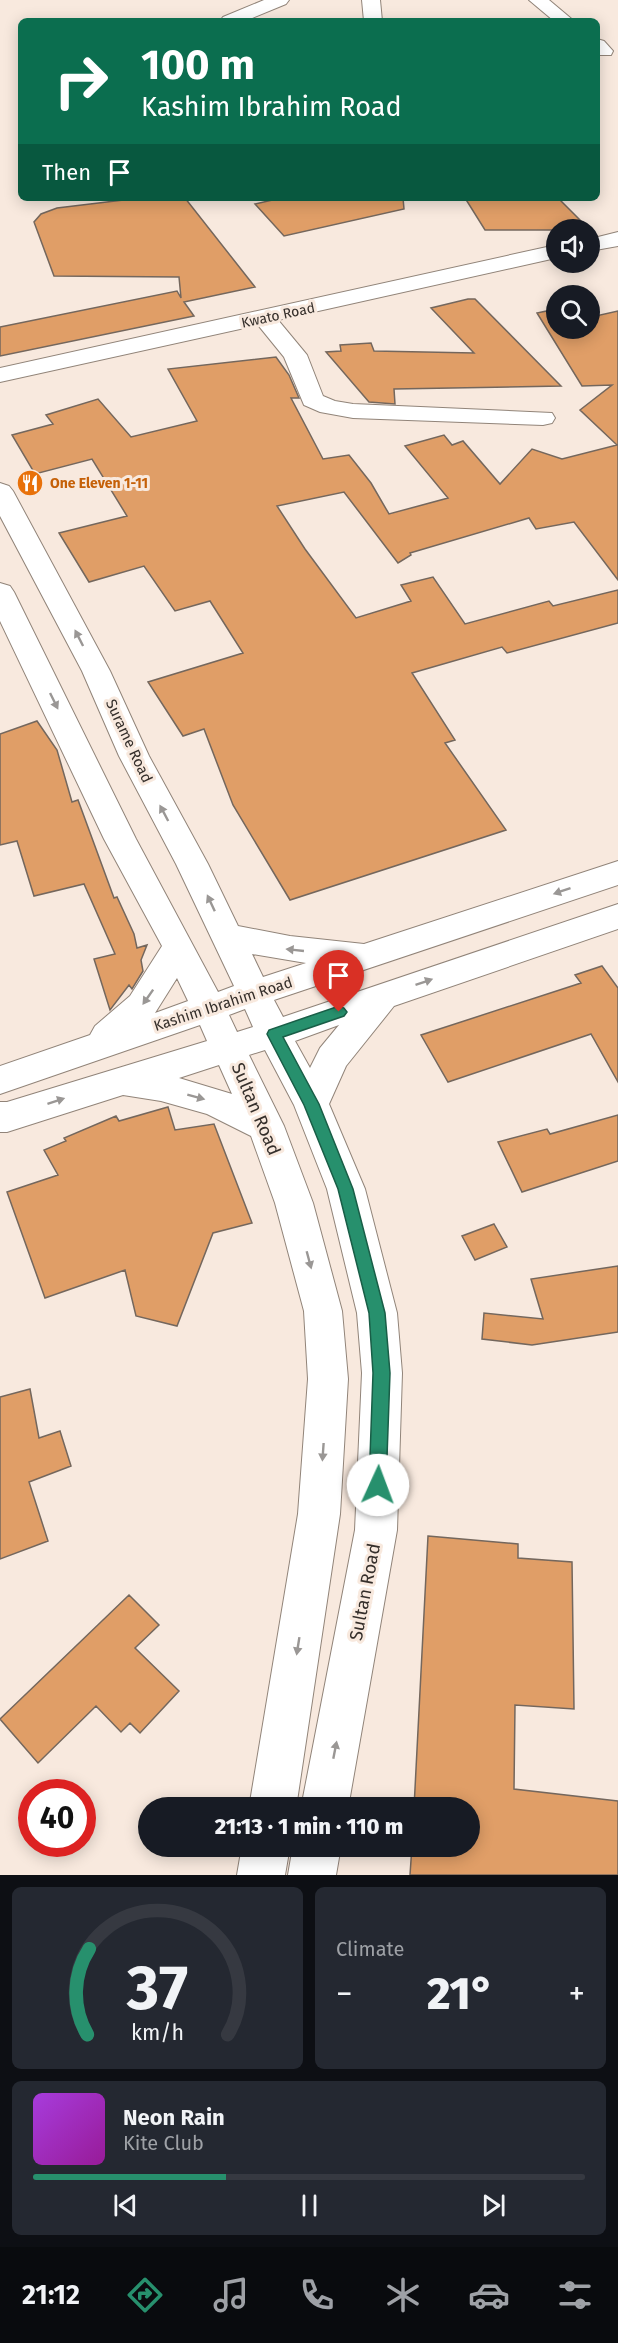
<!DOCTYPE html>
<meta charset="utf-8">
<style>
body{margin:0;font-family:"Fira Sans",sans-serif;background:#242831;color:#f1f3f6;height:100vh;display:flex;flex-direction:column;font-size:22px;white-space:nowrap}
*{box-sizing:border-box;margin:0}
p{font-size:20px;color:#9ea1a6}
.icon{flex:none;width:33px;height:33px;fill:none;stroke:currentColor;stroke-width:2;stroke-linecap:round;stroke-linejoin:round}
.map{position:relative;height:1875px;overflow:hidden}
.side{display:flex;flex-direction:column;gap:12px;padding:12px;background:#0d0f14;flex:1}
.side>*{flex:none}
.hud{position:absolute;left:18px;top:18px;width:582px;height:183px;border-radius:9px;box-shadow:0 3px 15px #0003;background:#0b6e4f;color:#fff;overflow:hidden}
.controls{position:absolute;left:546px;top:219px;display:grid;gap:12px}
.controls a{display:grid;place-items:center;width:54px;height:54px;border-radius:50%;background:#171b24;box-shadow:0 3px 15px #0003;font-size:30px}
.speed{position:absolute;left:18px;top:1779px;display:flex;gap:12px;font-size:30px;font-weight:700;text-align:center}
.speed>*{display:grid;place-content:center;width:78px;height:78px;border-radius:50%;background:#171b24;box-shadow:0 3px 15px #0003;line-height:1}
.speed .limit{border:9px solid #d22;background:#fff;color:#111}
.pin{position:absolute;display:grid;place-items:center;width:51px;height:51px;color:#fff;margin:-62px -26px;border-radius:50% 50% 50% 0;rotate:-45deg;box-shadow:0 0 6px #0007}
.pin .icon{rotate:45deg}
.me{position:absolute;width:66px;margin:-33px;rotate:2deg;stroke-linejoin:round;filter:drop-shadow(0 0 4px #0008)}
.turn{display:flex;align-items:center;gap:21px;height:126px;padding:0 24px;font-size:27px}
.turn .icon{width:78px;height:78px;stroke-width:2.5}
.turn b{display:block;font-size:42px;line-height:51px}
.then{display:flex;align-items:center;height:57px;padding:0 24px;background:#0003;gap:12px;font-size:22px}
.big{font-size:45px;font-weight:800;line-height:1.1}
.side .tile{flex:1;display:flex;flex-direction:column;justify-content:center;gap:9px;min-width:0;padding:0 21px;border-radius:9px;background:#242831}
.side .dial{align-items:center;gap:0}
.dial svg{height:156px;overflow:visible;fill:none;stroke:#363941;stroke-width:7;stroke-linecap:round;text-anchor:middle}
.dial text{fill:#f1f3f6;stroke:none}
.song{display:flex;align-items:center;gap:18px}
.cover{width:72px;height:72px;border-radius:9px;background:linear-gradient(135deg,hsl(280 70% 55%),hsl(300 70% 35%))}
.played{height:6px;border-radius:3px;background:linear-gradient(90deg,#27906d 35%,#363941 35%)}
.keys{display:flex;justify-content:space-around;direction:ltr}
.heat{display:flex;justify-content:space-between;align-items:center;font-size:33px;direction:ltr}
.side .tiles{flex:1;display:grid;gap:12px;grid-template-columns:1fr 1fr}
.tile:last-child{grid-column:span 2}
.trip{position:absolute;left:138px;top:1797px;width:342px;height:60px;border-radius:30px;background:#171b24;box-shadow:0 3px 15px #0003;font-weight:800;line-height:60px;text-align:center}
.dock{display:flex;height:96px;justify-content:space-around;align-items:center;background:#090b0e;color:#9ea1a6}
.dock .icon{width:42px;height:42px}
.dock .selected{color:#27906d}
.dock b{font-size:27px;color:#f1f3f6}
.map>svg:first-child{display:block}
.building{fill:#e09e67;stroke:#74675d;stroke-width:1.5}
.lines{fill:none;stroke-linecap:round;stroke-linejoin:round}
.minor-casing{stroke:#918479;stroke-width:2}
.minor{fill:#fff;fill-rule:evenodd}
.oneway{fill:#9a9795}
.route{fill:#27906d;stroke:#195e47;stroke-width:1.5}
.labels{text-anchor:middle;stroke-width:6;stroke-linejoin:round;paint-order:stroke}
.far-street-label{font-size:14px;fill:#352f2b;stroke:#f8e9de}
.far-food-label{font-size:14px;font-weight:bold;fill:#c56008;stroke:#f8e9de;text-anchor:start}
.street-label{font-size:15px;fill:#352f2b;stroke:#f8e9de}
.near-street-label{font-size:18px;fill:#352f2b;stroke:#f8e9de}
</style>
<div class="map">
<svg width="618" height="1875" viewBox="0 0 618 1875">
<rect width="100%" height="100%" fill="#f8e9de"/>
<path class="building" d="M140,198H185L255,287L184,302L194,316L0,356V327L177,291L181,298L179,277L54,276L34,222L41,214L57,208Z
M281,198H403L404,209L284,236L255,204Z
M465,198H558L590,230H485Z
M468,299H475L561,386L394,389L395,404L369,402L326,352L341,351L340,345L371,343L374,351L474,353L431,308Z
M556,309V328H590V310L596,316L618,311V580L574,522L536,529L529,518L410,553L411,555L398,563L344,492L277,506L305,549L356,618L411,601L401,585L433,577L465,624L549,601L553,606L618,590V623L507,653L502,647L412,673L455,740L445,743L506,830L290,900L233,805L204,729L183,736L148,682L243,653L210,601L175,611L144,566L89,582L59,533L127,516L92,459L35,474L12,435L53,424L46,415L98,399L131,437L197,421L168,369L276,357L289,375L299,398H291L323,459L349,455L371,483L389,514L448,498L405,446L444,435L452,445L463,441L500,484L532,449L562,459L617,445L580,410L612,385L582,386L537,313Z
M37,721L57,750L72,802L78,800L114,898L117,897L134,934L137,948L147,945L141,960L143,971L132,989L129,985L110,1010L94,959L115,954L84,884L34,896L17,841L0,845V734Z
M602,966L618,988V1082L591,1034L448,1082L421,1035L581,983L575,975Z
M168,1107L175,1130L214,1124L252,1223L213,1233L177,1326L136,1316L125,1270L45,1298L7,1192L58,1175L44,1150L66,1141L64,1138L116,1116L119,1121Z
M618,1115V1161L522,1192L498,1142L547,1129L550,1134Z
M494,1224L507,1247L475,1260L462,1236Z
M618,1266V1332L532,1345L482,1339L484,1313L543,1319L531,1279Z
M30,1389L39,1438L60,1431L71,1466L29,1482L48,1541L0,1559V1397Z
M428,1536L518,1544V1558L572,1562L574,1709L515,1705L514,1789L618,1801V1875H410L412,1846H470V1808H414Z
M129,1595L159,1625L135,1648L179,1691L140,1733L130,1723L121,1732L96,1706L38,1763L0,1719Z"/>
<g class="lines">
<defs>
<path id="minor" d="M264,0H289L286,4L245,21H220L223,17Z
M362,0H380L382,21H364Z
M529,0H549L574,21H554Z
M597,39L604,41L613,51L611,55H597Z
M618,232V246L590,251V239Z
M556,245V258L278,320L307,355L323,396L335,401L353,404L552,413L555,418L552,423L543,425L353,418L320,412L304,405L284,357L258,325L0,382V368Z
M0,483L9,486L13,491L110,671L149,756L208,864L238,926L290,936L364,944L618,861V885L274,1000L283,1017L618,904V929L394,1006L346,1066L329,1104L365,1189L397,1313L402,1373L397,1530L348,1808H301L355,1530L362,1373L357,1313L327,1189L294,1105L265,1050L249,1055L284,1126L313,1203L342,1311L348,1379L340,1514L296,1808H249L298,1514L308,1379L304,1311L275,1203L251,1136L207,1114L161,1101L123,1095L7,1132H0V1102H7L207,1041L200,1025L0,1094V1066L90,1035L95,1026L130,996L162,946L104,839L0,621V583L10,586L14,592L136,839L218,992L234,986L176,864L119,756L82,671L0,516ZM252,954L306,963L263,977ZM177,978L188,1001L155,1013ZM245,1009L253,1027L237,1032L229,1015ZM339,1025L320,1048L310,1068L295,1041ZM219,1065L232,1094L179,1078Z
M242,1846H290L285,1875H237Z
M293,1846H341L336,1875H288Z"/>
</defs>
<use href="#minor" class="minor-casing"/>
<use href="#minor" class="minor"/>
</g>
<defs><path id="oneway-solid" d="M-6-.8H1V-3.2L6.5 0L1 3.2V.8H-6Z" transform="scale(1.5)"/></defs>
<g class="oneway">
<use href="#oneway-solid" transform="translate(79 638) rotate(-117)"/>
<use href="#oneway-solid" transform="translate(54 701) rotate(64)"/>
<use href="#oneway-solid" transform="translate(164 813) rotate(-118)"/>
<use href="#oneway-solid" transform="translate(562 891) rotate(161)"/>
<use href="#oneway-solid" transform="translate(211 903) rotate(-115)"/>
<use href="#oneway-solid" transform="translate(295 950) rotate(-174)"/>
<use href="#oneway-solid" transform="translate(424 982) rotate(-19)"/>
<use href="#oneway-solid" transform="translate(148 997) rotate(125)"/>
<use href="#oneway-solid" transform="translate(196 1097) rotate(15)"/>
<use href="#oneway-solid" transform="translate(56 1101) rotate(-18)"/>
<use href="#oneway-solid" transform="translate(309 1260) rotate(75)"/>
<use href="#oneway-solid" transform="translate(323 1452) rotate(94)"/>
<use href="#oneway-solid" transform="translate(298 1646) rotate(99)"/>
<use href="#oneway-solid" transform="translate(335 1750) rotate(-79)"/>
</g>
<path class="route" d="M339,1006L344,1008L347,1012L344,1016L283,1037L319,1104L353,1189L385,1313L390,1373L386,1485L384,1491L378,1493L372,1491L369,1485L373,1373L369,1313L338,1189L304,1105L267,1034L269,1030Z"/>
<defs>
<symbol id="restaurant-disc" viewBox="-11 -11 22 22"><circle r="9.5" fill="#e8710a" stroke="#f8e9de"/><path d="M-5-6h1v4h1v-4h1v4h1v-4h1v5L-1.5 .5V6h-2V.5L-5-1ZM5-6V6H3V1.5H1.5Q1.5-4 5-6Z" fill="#fff"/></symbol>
</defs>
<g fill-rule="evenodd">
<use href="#restaurant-disc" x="15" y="468" width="30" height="30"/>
</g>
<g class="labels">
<g class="far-street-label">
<text transform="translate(278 315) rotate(-12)" y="5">Kwato Road</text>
</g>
<g class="far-food-label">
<text x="50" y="488">One Eleven 1-11</text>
</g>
<g class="street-label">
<text transform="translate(129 741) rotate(65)" y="5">Surame Road</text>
<text transform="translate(223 1004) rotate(-18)" y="5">Kashim Ibrahim Road</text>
</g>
<g class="near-street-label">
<text transform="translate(256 1109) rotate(67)" y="6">Sultan Road</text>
<text transform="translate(365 1592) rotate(-79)" y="6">Sultan Road</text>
</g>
</g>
</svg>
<div class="controls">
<a><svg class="icon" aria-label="sound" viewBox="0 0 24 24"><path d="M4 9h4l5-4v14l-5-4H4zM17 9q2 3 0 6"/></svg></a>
<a><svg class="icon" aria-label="search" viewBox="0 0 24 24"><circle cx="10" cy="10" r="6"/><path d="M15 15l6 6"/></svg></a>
</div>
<div class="speed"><div class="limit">40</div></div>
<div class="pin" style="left:339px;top:1012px;background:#d93025"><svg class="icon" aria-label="arrive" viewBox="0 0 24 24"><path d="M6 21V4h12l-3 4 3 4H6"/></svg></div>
<svg class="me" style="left:378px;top:1485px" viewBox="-20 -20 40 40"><circle r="19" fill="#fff"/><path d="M0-13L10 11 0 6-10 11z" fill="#27906d"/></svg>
<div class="trip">21:13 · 1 min · 110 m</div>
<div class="hud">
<div class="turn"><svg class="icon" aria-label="right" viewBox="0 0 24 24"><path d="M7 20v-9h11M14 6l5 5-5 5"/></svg><div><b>100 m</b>Kashim Ibrahim Road</div></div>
<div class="then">Then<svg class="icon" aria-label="arrive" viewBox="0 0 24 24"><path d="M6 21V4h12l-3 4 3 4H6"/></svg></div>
</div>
</div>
<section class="side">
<div class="tiles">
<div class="tile dial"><svg viewBox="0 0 100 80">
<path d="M14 69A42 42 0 1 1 86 69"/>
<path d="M14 69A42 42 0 0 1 15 25" stroke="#27906d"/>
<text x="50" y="56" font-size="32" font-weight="700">37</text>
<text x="50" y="72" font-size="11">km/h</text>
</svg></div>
<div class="tile"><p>Climate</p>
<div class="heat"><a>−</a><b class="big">21°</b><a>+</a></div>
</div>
<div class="tile">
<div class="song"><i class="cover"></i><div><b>Neon Rain</b><p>Kite Club</p></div></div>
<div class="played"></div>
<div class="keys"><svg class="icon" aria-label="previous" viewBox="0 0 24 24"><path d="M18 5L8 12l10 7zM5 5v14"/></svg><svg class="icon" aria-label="pause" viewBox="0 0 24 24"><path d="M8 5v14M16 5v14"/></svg><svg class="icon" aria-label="next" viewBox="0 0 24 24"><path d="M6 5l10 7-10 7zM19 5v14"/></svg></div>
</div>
</div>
</section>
<nav class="dock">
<b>21:12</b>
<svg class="icon selected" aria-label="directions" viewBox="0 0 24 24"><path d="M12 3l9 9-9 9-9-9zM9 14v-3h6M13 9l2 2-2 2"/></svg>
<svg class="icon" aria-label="music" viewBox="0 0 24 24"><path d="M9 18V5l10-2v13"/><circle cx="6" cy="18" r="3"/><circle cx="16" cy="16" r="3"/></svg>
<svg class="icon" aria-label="phone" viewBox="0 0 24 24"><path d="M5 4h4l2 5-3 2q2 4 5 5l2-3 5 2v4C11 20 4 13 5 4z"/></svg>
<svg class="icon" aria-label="climate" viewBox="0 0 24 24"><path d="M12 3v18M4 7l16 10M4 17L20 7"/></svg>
<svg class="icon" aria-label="car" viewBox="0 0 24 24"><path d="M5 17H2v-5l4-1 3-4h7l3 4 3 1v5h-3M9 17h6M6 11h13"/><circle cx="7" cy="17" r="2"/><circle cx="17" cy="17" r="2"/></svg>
<svg class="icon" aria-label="filters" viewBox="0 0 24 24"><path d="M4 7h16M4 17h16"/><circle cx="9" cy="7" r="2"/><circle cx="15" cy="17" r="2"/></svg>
</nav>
